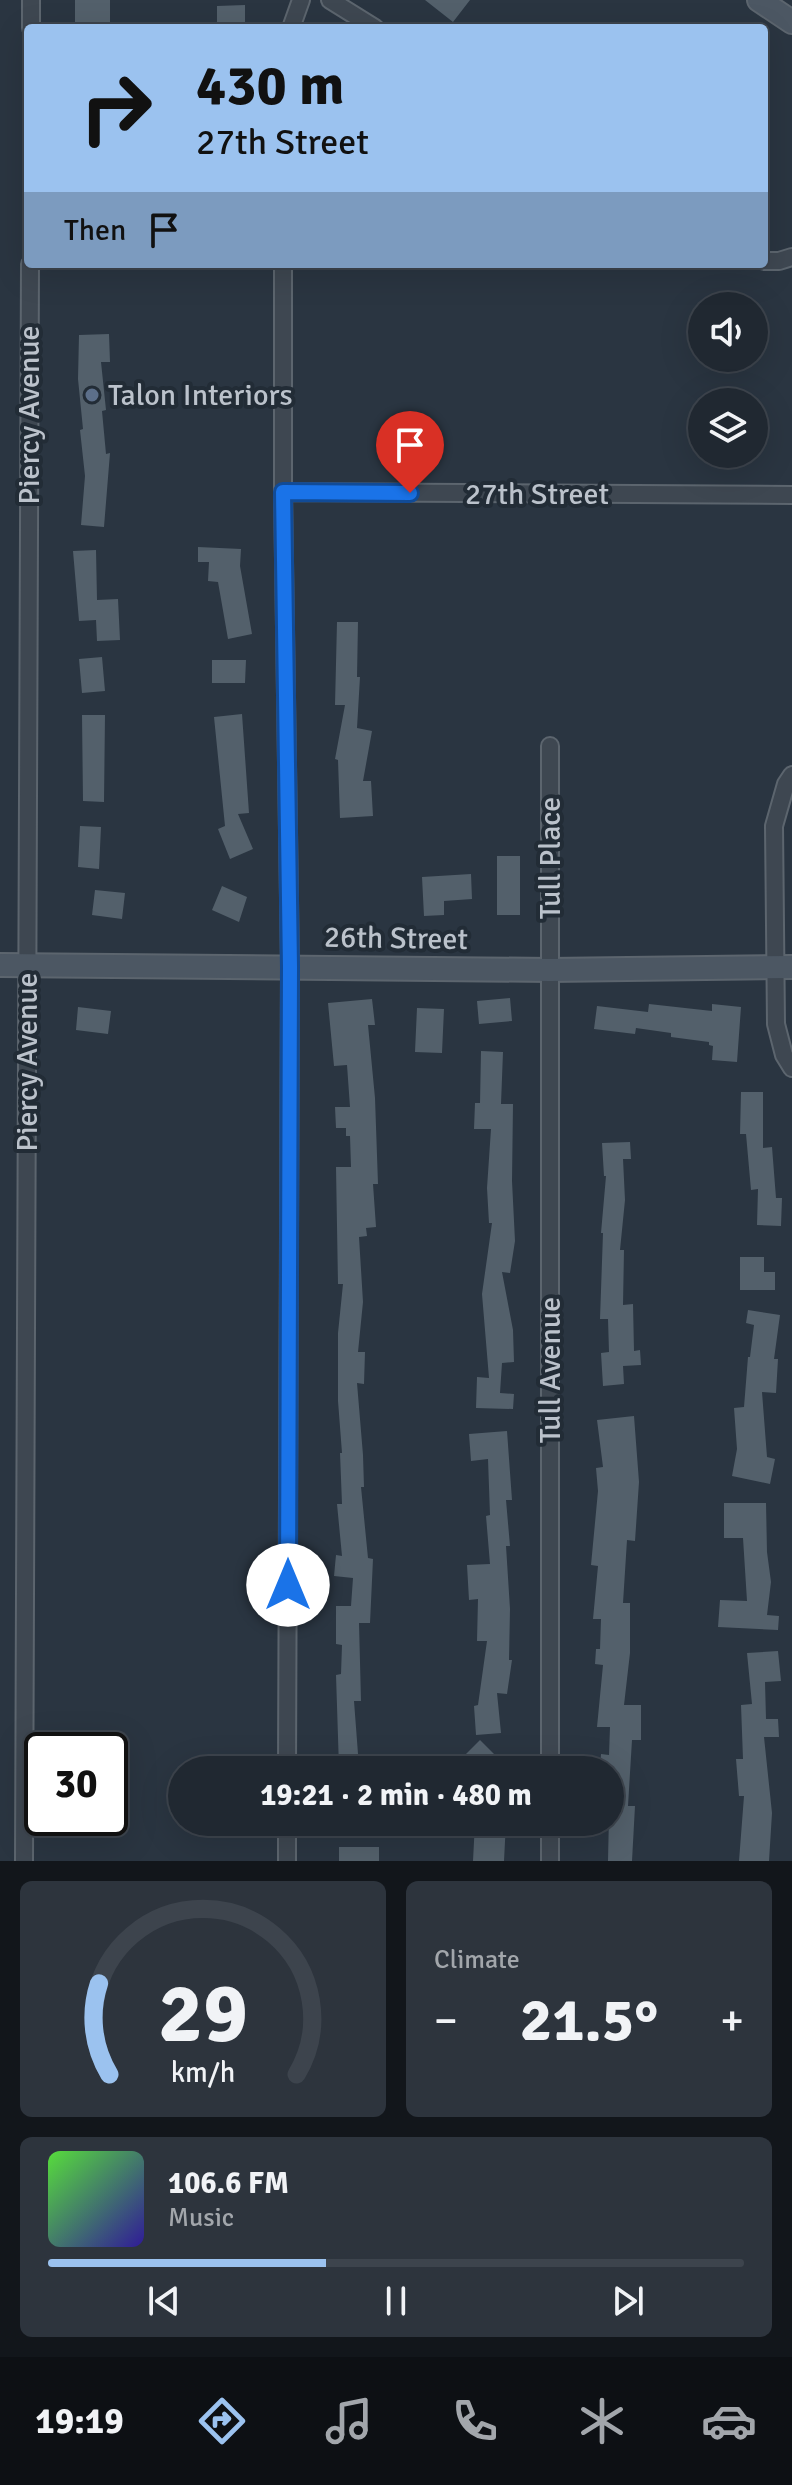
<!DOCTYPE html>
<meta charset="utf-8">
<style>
body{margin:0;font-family:Signika,sans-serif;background:#2d343d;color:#f1f3f6;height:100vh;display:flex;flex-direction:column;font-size:30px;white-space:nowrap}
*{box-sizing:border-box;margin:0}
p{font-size:26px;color:#a2a6ab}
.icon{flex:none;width:44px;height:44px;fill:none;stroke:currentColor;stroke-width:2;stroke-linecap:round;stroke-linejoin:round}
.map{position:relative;height:1861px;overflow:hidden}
.sheet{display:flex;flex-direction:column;gap:20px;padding:20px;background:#12161b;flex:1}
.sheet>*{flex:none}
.banner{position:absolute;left:24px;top:24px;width:744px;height:244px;border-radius:8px;box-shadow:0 8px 32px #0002,0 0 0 2px #3d444d;background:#9bc2ef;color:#111;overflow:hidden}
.fabs{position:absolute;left:688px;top:292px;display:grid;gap:16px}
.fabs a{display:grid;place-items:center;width:80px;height:80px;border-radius:50%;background:#202831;box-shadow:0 8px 32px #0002,0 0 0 2px #3d444d;font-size:40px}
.speed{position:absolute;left:24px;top:1732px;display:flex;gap:16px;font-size:40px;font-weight:700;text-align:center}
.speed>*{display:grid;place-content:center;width:104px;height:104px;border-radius:50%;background:#202831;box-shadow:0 8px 32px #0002,0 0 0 2px #3d444d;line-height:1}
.speed .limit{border:4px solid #111;border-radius:12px;background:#fff;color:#111}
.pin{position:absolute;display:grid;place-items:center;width:68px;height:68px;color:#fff;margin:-82px -34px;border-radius:50% 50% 50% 0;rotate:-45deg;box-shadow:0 0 8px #0007}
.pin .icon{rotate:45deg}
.me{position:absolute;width:88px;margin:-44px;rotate:0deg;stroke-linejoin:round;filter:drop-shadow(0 0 6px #0008)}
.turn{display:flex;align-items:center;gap:28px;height:168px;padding:0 40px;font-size:36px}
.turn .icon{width:104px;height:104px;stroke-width:2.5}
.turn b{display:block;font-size:56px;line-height:68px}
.then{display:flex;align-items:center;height:76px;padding:0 40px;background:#0003;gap:16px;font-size:30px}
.big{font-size:60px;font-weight:700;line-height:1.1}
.sheet .widget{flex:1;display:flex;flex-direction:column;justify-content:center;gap:12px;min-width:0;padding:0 28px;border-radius:12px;background:#2d343d}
.sheet .dial{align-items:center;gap:0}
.dial svg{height:208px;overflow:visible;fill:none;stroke:#3d444d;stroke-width:7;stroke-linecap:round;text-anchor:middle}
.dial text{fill:#f1f3f6;stroke:none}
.song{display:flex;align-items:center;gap:24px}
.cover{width:96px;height:96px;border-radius:12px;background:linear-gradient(135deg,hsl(110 70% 55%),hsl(250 70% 35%))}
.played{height:8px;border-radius:4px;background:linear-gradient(90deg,#9bc2ef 40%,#3d444d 40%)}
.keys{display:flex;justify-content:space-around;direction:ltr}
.heat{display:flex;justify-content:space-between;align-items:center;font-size:44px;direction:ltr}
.sheet .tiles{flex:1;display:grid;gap:20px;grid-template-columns:1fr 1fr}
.widget:last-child{grid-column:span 2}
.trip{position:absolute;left:168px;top:1756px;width:456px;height:80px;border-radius:40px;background:#202831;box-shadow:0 8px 32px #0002,0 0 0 2px #3d444d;font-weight:700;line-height:80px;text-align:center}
.menu{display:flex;height:128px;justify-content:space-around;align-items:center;background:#0d1014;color:#a2a6ab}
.menu .icon{width:56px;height:56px}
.menu .active{color:#9bc2ef}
.menu b{font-size:36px;color:#f1f3f6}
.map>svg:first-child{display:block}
.building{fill:#53606b}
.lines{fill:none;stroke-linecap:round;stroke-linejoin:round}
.street-casing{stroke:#5c656e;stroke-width:20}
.secondary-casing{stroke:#5c656e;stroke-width:26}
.street{stroke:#3e4751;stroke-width:16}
.secondary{stroke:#4c5763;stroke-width:22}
.route-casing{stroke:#114b97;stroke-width:20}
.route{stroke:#1a73e8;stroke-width:14}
.service-dot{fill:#5c6f8a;stroke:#222c36;stroke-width:3}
.labels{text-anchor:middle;stroke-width:8;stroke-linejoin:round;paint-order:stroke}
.poi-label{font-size:30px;fill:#bbc2cb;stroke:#222c36;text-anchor:start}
.street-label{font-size:30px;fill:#bbc2cb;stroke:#222c36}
</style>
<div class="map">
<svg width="792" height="1861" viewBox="0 0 792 1861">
<rect width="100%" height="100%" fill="#2a3541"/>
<path class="building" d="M75,0H110V24H75Z
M425,0H470L453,22Z
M245,5V28H217V6Z
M109,334L110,362H101L106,410L102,411L106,454L110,453L104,527L81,525L85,476L80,430L83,429L78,379L79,335Z
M198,547L241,549L240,566L252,634L228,639L218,582L208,581L209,562H198Z
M96,550L97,600L118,599L120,640L97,641L96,620L79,621L73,551Z
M337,622H358L357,677H360L357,728L372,731L363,781H371L373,816L340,818L338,760L335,759L345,705H335Z
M102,657L105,691L82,693L79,659Z
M212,660H246L245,683H212Z
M242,714L249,813L238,814L253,849L230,859L218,829L225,826L214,717Z
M82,715H105L104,802L83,801Z
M80,826L101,827L99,869L78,867Z
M497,856H520V915H497Z
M471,874L472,899L444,901V915L424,916L422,877Z
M222,886L247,897L239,922L212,910Z
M95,890L125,893L122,919L92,915Z
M510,998L512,1021L479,1024L477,1001Z
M372,999L375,1025H368L375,1098L378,1184H373L376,1227L366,1228L367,1236L359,1237L363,1302L358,1352H365L364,1384L357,1383L363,1455L364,1487H361L368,1558L373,1559L370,1623H359L361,1701H354L359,1767L339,1768L336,1675L341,1674L342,1645L336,1644V1606H351L353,1578L334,1576L336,1555L342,1556L337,1504H342L340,1453H342L338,1401V1333L343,1284H338L336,1167H351L350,1136H346V1128H336L335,1107H350L347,1065L334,1066L328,1003Z
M649,1004L712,1011V1004L741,1007L737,1062L712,1060L713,1046L709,1045V1042L671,1037V1033L636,1028L635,1034L594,1029L597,1006L648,1012Z
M78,1007L111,1011L108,1034L76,1030Z
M417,1008L444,1009L442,1053L415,1052Z
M481,1051L503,1052L501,1104H513L512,1181L515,1241L510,1273L502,1272L513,1330L514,1362L502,1363L500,1393L514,1394L513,1409L476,1408L477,1377L489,1378L482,1294L492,1223H489L487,1188L491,1129H474L475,1103H480Z
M741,1092H763V1148L772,1147L776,1198H782L781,1226L757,1225L758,1189L751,1190L746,1134H740Z
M630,1142L631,1159H623L625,1200L620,1250H624L623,1305L633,1304L634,1351L640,1350L641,1365L623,1366L624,1384L603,1386L601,1353L609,1352L608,1319H600L603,1233H601L606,1176H604L602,1143Z
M740,1257H764V1272H775V1290H740Z
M748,1310L780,1315L774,1359H778L776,1393L762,1392L767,1457L775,1459L770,1484L732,1476L737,1449L734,1408L744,1407L748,1357H750L754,1325L746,1323Z
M634,1416L639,1482L635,1541L627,1540L623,1603H630V1653L624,1705H641V1740H632L628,1806H635L632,1861H608L610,1770H600L601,1754L609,1755L610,1727H597L603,1665L595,1664L596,1649H600L601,1619H593L598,1566L591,1565L598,1491L596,1468L603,1467L597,1420Z
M507,1431L512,1500H506L510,1546H506L510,1609L509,1660H512L507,1694L497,1693L501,1733L476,1735L474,1706L478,1705L487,1641H477L478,1599L469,1600L467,1565L490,1564L486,1516L490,1515L488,1459L471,1461L469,1434Z
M724,1503H766L767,1552L771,1582L767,1615L779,1616L778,1630L718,1627L720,1600L747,1601L743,1538H724Z
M778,1651L781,1681L765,1682L766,1719H778L779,1737H764L772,1813L769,1861H739L744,1796H739L736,1759H743L741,1705L752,1704L747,1653Z
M480,1740L499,1759L495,1763L503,1770H472L461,1759Z
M475,1822H506L504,1861H473Z
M339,1847H379V1861H339Z"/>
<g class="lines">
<defs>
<path id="street" d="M330,0L375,28
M31,28V0
M291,28L301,0
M764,261H779L792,257
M283,264V492L290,967L287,1770
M283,492L792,495
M792,775L786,784L774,826L776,1024L784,1055L792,1068
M550,1770V746
M550,1822V1861
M24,1861L30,264
M287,1861V1822"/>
<path id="secondary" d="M759,0L792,22
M0,965L550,970L792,967"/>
</defs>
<use href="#street" class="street-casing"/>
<use href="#secondary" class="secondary-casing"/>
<use href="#street" class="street"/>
<use href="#secondary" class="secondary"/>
</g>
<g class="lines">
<defs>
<path id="route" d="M288,1585L290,967L283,492L410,493"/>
</defs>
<use href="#route" class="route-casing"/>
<use href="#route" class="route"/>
</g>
<circle class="service-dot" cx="92" cy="395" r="8"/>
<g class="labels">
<g class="poi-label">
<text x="108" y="405">Talon Interiors</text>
</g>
<g class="street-label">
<text transform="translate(29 415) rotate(-90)" y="10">Piercy Avenue</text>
<text x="537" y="504">27th Street</text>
<text transform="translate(550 858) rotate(-90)" y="10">Tull Place</text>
<text transform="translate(396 938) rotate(1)" y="10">26th Street</text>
<text transform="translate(27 1062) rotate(-90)" y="10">Piercy Avenue</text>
<text transform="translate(550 1370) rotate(-90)" y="10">Tull Avenue</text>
</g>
</g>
</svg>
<div class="fabs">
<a><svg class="icon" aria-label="sound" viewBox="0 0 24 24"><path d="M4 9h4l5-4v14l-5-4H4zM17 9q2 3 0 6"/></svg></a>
<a><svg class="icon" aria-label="layers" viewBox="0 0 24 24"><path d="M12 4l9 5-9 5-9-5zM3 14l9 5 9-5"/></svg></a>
</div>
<div class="speed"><div class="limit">30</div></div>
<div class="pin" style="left:410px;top:493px;background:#d93025"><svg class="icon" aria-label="arrive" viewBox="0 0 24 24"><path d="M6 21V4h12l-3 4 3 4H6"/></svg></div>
<svg class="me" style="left:288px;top:1585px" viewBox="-20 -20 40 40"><circle r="19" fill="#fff"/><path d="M0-13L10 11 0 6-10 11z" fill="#1a73e8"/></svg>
<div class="trip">19:21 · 2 min · 480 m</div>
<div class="banner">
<div class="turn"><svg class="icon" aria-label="right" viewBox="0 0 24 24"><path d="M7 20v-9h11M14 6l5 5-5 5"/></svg><div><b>430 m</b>27th Street</div></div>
<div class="then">Then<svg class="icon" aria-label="arrive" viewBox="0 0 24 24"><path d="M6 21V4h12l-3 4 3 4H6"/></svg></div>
</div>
</div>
<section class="sheet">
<div class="tiles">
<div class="widget dial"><svg viewBox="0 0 100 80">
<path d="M14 69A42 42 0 1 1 86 69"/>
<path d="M14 69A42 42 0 0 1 10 34" stroke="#9bc2ef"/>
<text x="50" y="56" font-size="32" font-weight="700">29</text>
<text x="50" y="72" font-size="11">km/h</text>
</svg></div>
<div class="widget"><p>Climate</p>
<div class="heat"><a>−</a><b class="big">21.5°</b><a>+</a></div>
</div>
<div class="widget">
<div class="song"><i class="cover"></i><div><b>106.6 FM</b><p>Music</p></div></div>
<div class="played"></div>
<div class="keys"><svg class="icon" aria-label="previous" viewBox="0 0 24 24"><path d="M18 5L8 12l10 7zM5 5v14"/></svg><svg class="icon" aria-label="pause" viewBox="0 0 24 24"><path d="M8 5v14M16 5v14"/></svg><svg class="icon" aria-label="next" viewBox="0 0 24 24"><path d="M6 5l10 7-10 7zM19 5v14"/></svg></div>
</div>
</div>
</section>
<nav class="menu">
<b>19:19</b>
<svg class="icon active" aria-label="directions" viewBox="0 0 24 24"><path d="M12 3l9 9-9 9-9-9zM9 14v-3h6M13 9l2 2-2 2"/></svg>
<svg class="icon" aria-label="music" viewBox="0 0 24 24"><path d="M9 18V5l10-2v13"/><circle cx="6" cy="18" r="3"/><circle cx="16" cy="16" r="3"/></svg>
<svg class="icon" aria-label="phone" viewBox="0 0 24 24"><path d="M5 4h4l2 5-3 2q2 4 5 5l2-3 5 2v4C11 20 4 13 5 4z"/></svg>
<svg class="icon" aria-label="climate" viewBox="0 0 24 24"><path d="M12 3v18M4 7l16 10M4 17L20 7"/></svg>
<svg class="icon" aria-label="car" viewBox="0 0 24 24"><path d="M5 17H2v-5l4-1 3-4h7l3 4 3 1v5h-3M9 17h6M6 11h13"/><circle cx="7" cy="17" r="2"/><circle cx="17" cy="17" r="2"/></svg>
</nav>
